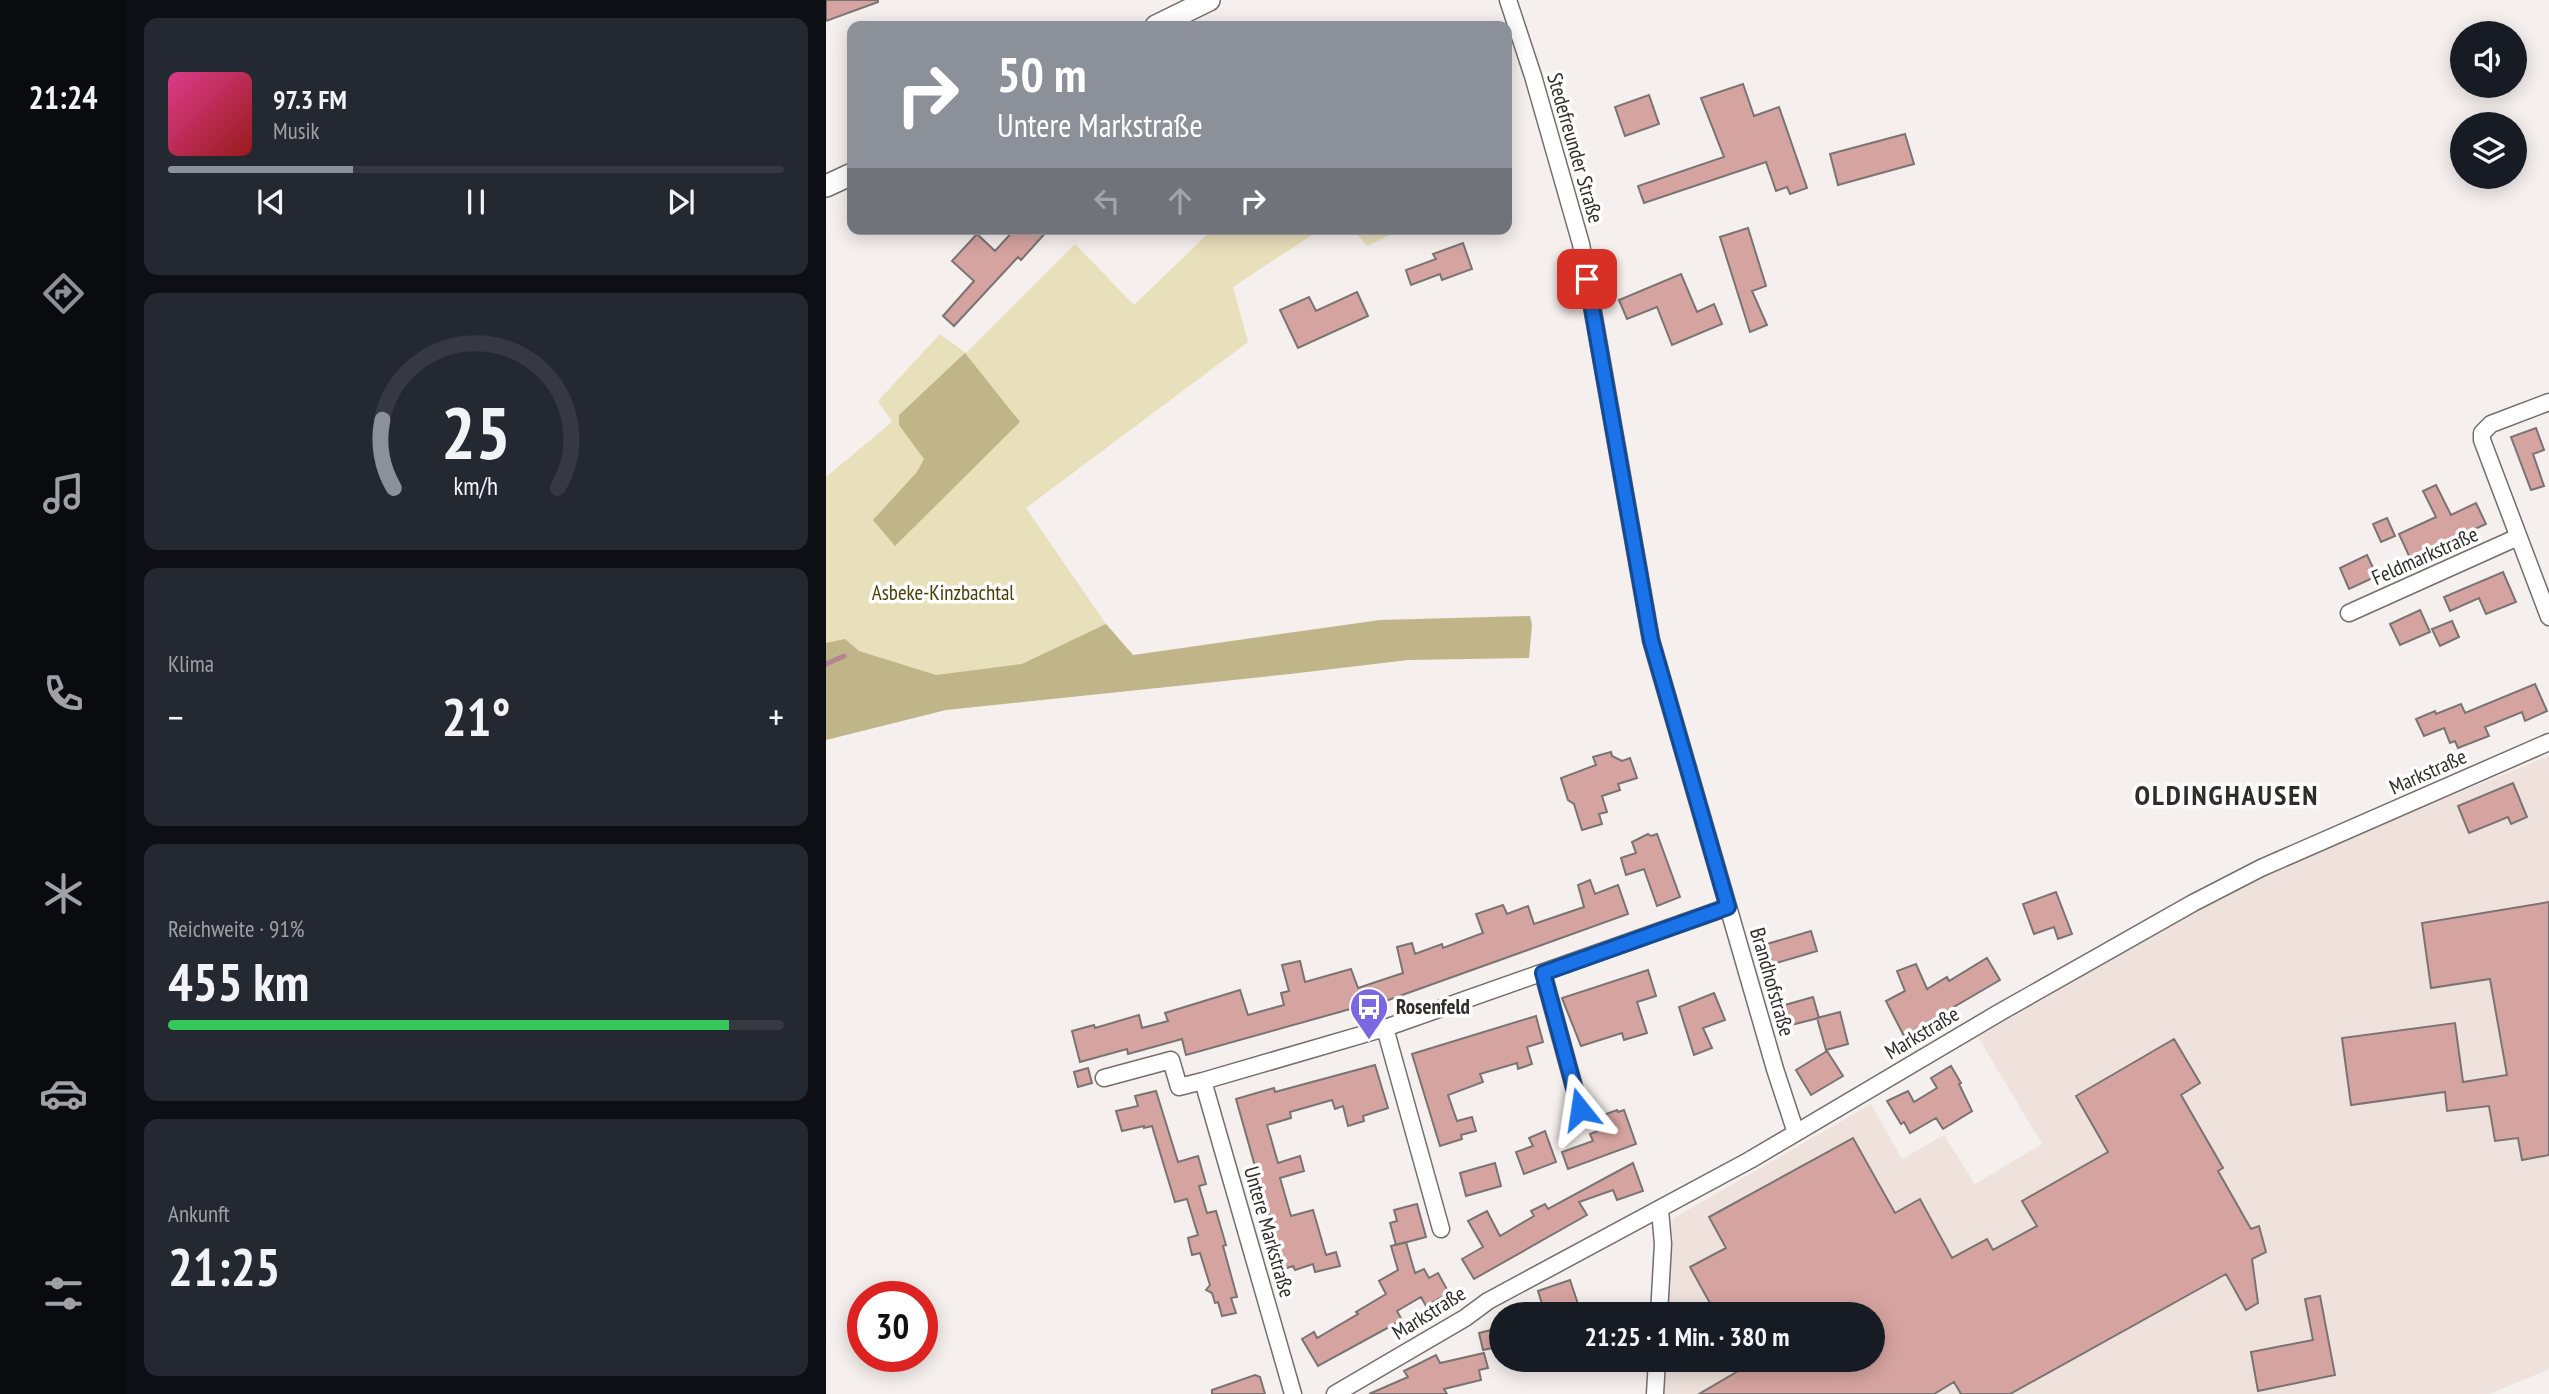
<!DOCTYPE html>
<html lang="de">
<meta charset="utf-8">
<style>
body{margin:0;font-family:"PT Sans Narrow",sans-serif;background:#242831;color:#f1f3f6;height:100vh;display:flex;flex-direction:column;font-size:26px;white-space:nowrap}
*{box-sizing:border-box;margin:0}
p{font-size:23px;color:#9ea1a6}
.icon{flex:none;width:38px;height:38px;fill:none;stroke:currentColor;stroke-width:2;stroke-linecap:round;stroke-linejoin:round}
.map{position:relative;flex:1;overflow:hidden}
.details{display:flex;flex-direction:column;gap:18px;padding:18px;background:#0d0f14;width:700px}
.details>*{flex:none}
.guide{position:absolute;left:21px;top:21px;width:665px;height:214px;border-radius:14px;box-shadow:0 4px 18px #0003;background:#8c9099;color:#fff;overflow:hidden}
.controls{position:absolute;left:1624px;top:21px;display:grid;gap:14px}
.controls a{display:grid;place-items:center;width:77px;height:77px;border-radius:50%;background:#171b24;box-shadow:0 4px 18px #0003;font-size:35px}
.speed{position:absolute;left:21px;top:1281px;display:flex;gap:14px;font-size:35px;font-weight:700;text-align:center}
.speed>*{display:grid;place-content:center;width:91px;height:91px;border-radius:50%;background:#171b24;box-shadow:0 4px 18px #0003;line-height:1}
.speed .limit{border:10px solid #d22;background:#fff;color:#111}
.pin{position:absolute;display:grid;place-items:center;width:60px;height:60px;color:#fff;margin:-30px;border-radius:14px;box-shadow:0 4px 10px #0006}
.me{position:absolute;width:77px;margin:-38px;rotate:345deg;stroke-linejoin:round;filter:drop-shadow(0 0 5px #0008)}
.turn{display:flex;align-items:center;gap:24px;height:147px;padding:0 35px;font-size:32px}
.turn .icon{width:91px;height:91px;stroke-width:2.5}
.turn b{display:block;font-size:49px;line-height:60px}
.lanes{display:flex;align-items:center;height:66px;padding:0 35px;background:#0003;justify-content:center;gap:35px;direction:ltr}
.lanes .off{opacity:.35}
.big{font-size:52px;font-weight:700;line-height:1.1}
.details .card{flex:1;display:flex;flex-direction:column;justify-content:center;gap:10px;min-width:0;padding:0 24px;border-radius:14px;background:#242831}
.details .dial{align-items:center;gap:0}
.dial svg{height:182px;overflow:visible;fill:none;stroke:#363941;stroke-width:7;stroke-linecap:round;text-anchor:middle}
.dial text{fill:#f1f3f6;stroke:none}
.song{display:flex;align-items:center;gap:21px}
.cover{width:84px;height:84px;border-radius:10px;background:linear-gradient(135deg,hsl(330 70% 55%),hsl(0 70% 35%))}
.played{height:7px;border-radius:4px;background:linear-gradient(90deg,#8c9099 30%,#363941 30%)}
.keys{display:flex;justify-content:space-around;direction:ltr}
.heat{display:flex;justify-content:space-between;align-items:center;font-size:38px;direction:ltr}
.charge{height:10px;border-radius:5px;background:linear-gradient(90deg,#34c759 91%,#363941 0)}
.trip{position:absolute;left:663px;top:1302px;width:396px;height:70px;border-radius:35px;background:#171b24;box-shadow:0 4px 18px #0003;font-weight:700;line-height:70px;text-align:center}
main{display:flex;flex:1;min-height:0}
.menu{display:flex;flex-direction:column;width:126px;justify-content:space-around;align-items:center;background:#090b0e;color:#9ea1a6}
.menu .icon{width:49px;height:49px}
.menu .current{color:#8c9099}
.menu b{font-size:32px;color:#f1f3f6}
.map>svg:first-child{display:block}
.built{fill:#efe2dc}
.green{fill:#e8dfbb}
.forest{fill:#bfb589}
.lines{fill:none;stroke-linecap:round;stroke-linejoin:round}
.stream{stroke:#b38492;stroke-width:5}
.building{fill:#d6a4a0;stroke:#797473;stroke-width:2}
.street-casing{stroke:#736f6c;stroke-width:19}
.secondary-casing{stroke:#736f6c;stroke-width:24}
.street{stroke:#fff;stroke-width:16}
.secondary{stroke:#fff;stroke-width:21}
.route-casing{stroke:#114b97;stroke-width:18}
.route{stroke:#1a73e8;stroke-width:12}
.labels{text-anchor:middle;stroke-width:7;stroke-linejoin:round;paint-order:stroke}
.street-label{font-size:21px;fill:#2f2d2c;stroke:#fffdfd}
.park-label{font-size:21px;fill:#4b4008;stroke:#fffdfd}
.poi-label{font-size:21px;font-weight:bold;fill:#2f2d2c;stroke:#fffdfd;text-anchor:start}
.district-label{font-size:28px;font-weight:bold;letter-spacing:2px;fill:#2f2d2c;stroke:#fffdfd}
</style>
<main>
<nav class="menu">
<b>21:24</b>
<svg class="icon current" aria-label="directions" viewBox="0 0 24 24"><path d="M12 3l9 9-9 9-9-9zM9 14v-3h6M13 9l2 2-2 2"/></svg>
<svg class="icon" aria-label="music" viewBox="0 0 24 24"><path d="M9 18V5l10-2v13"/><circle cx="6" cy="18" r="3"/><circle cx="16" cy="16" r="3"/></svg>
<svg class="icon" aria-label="phone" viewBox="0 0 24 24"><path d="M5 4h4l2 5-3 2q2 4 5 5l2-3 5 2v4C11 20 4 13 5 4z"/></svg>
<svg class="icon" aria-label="climate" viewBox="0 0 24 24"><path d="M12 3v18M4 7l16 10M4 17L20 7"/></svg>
<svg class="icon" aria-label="car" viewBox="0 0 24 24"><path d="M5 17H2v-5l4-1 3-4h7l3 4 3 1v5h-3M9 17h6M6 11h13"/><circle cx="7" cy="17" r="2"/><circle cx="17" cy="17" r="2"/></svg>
<svg class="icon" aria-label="filters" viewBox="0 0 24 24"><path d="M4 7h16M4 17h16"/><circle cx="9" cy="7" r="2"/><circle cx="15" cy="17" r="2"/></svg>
</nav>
<section class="details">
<div class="card">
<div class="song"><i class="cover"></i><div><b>97.3 FM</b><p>Musik</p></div></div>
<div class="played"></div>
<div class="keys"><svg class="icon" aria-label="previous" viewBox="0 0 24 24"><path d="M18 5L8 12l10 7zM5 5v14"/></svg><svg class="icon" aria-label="pause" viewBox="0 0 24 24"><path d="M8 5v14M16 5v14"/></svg><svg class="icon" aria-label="next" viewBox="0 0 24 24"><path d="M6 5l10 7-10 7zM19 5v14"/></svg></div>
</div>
<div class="card dial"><svg viewBox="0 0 100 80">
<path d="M14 69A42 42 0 1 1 86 69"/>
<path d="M14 69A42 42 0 0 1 9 39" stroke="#8c9099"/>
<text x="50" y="56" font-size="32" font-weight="700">25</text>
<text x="50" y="72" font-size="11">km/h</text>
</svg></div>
<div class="card"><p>Klima</p>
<div class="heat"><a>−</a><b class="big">21°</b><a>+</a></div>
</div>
<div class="card"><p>Reichweite · 91%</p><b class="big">455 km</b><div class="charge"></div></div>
<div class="card"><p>Ankunft</p><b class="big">21:25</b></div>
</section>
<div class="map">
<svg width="1723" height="1394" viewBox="0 0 1723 1394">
<rect width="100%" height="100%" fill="#f5efed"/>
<path class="built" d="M1723,756V1369L1663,1394H835V1360H1046V1314H836L839,1232L848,1218L1045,1104L1076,1159L1118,1135L1149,1184L1216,1144L1152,1037L1361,916L1459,866L1535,832Z"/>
<path class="green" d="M387,229H495L407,287L422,342L200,508L280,624L307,655L348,685L0,716V477L66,422L52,401L114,334L140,353L249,244L308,305Z
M527,229H576L541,246Z"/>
<path class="forest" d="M139,353L194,422L69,546L47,520L91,472L98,459L73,425V415Z
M704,616L706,625L703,658L582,660L464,674L120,710L0,740V643L19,639L33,651L110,675L196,664L280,624L307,655L554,620Z"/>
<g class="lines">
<path class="stream" d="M0,664L18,656"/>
</g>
<path class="building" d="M0,0H52V2L0,21Z
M917,84L928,116L953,107L981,188L964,194L961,187L950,191L940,162L818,203L812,186L898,157L875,98Z
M823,95L833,124L799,136L789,107Z
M1079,134L1088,164L1012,185L1004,154Z
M922,228L940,286L926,291L941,325L924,332L894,237Z
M189,229H223L195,260L192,257L128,326L117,316L148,281L126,261L151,234L169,251Z
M637,243L646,269L616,280L614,274L585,285L580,270L610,259L607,254Z
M855,274L871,312L888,304L896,324L846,345L831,307L801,319L793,300Z
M531,292L542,316L472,348L454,310L483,297L490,311Z
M1710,428L1718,450L1707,454L1718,486L1705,490L1685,437Z
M1610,485L1625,515L1650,503L1660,524L1584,558L1573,534L1610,517L1597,491Z
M1561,518L1569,536L1555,542L1547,524Z
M1541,555L1551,576L1523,589L1514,568Z
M1677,572L1690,602L1660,614L1653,598L1624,611L1618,597Z
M1594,610L1604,632L1574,645L1564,624Z
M1626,621L1633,637L1614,646L1606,629Z
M1709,684L1721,711L1699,721L1696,712L1659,727L1663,736L1632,748L1629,741L1624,743L1618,728L1598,736L1590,719L1609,711L1610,714L1635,704L1639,713Z
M785,752L786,756L796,761L804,758L811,778L792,784L794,790L776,796L781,812L773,814L776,824L756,830L748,804L742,800L735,778L770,765L767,757Z
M1687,783L1701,817L1685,824L1682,817L1643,833L1632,806Z
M822,834L825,836L831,834L854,897L831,906L818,869L800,875L795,858L810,853L806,842Z
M764,880L769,894L792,885L802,914L554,1003L553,1001L360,1055L356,1039L302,1054L301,1049L254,1062L246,1031L268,1025L269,1028L313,1015L316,1028L342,1021L339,1013L414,990L422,1015L458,1005L455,993L463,991L456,965L474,961L479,982L525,969L532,988L577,973L571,947L586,943L589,954L616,944L617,948L657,933L650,914L677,905L681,914L702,906L708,924L758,907L752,885Z
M1230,892L1246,934L1232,939L1228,927L1208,934L1197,904Z
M1723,902V1155L1696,1160L1692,1138L1669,1141L1663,1106L1621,1111L1619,1092L1525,1105L1516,1038L1629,1023L1637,1082L1681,1075L1664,979L1605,988L1596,923Z
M985,931L991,951L947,964L941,944Z
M1161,958L1174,980L1078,1036L1060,1001L1079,991L1071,971L1090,964L1101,989L1121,977L1123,981Z
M822,970L830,996L811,1002L821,1033L798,1040L796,1033L755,1046L736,998Z
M888,993L899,1020L877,1028L886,1048L868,1055L853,1007Z
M987,997L993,1018L965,1025L959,1005Z
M1014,1012L1022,1044L1000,1050L991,1018Z
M710,1016L717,1042L701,1047L706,1064L692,1069L691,1063L654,1074L657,1082L622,1095L631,1121L646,1117L650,1131L635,1135L636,1139L614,1146L586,1054Z
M1348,1039L1374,1083L1355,1095L1397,1168L1392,1171L1425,1229L1433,1226L1440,1252L1426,1259L1432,1303L1420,1310L1400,1274L1184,1394H1135L1128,1382L1108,1394H873L919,1367L915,1360H1046V1314H890L864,1267L900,1248L883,1217L1027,1138L1069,1213L1094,1199L1126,1258L1161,1239L1167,1250L1211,1226L1196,1201L1282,1152L1250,1096Z
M1001,1051L1017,1076L985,1095L970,1070Z
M549,1065L562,1108L537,1116L538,1121L522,1126L517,1106L509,1109L506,1100L464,1112L465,1118L441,1125L452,1163L474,1156L478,1171L454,1178L465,1216L487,1210L500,1255L510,1252L514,1266L489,1272L487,1264L469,1270L467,1266L458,1269L410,1099L448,1088L449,1092Z
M1125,1066L1135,1083L1133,1084L1146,1111L1117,1129L1110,1118L1084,1133L1078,1122L1075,1124L1061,1101L1082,1091L1088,1102L1111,1088L1105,1078Z
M262,1068L266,1083L252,1087L248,1072Z
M330,1091L352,1162L372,1156L380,1184L373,1186L381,1213L390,1211L400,1245L397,1246L411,1297L405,1298L410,1313L396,1316L392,1302L389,1303L386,1293L380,1290L384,1285L374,1253L366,1255L362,1238L372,1235L361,1199L349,1202L326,1126L318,1128V1126L296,1131L290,1111L312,1106L309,1096Z
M791,1110L792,1112L798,1110L810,1144L742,1169L736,1152L767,1141L764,1134L777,1129L772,1117Z
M719,1131L730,1162L698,1174L690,1152L707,1146L703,1138Z
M669,1163L675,1186L640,1196L634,1173Z
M807,1163L817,1191L791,1200L787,1190L753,1202L761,1215L648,1279L636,1259L657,1247L642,1221L661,1211L674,1236L708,1216L705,1211L719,1204L722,1209Z
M591,1204L600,1237L570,1245L564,1223L571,1221L568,1210Z
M580,1242L589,1273L598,1269L603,1278L612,1273L623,1293L600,1306L595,1297L571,1311L576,1320L492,1366L476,1339L488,1332L491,1338L532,1314L530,1312L560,1294L553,1281L572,1270L565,1246Z
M744,1280L753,1307L729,1314H719L712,1291Z
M1494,1296L1509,1375L1432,1391L1425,1352L1487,1340L1479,1299Z
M673,1328L676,1346L657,1350L653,1333Z
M658,1353L662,1368L653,1370L655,1380L618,1389L621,1394H543L582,1377L578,1371L610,1355L614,1363Z
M429,1375L434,1377L439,1394H386V1390Z"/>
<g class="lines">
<defs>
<path id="street" d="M682,0L707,76L755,244L825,640L949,1069L970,1133
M1723,402L1665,424L1656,433V440L1723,617
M1523,613L1692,537
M717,973L754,1109
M559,1028L615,1229
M278,1078L345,1060L353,1087L377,1081
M833,1314L837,1244L834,1210
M467,1394L377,1081L559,1028L902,907
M509,1394L639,1318L662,1301L924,1160L1171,1014L1367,903L1435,868L1723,742
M829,1394L831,1360"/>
<path id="secondary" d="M330,26L383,0
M0,186L26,174"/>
</defs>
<use href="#street" class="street-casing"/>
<use href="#secondary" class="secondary-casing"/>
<use href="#street" class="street"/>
<use href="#secondary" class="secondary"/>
</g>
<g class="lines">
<defs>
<path id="route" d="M754,1109L717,973L902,907L825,640L761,279"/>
</defs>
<use href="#route" class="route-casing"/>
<use href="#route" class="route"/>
</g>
<defs>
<symbol id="bus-pin" viewBox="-11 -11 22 30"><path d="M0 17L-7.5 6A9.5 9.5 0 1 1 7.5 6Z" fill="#7c67e2" stroke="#fffdfd"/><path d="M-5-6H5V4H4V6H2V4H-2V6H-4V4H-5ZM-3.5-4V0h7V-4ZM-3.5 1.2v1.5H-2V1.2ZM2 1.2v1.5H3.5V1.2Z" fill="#fff"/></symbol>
</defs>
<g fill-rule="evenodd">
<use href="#bus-pin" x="521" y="985" width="44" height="60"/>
</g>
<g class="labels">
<g class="street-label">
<text transform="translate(749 148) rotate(74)" y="7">Stedefreunder Straße</text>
<text transform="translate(1599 556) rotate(-24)" y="7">Feldmarkstraße</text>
<text transform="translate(1602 772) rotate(-24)" y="7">Markstraße</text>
<text transform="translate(946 982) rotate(74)" y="7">Brandhofstraße</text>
<text transform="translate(1096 1033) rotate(-31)" y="7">Markstraße</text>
<text transform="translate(443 1232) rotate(74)" y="7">Untere Markstraße</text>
<text transform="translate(603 1313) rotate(-32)" y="7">Markstraße</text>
</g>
<g class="park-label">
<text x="117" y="600">Asbeke-Kinzbachtal</text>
</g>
<g class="poi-label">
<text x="570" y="1014">Rosenfeld</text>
</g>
<g class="district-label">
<text x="1401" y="805">OLDINGHAUSEN</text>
</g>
</g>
</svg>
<div class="controls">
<a><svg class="icon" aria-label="sound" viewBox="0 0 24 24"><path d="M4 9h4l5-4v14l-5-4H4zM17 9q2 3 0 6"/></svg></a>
<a><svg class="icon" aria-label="layers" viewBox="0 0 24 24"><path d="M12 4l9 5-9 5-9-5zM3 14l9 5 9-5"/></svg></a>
</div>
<div class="speed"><div class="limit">30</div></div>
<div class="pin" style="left:761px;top:279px;background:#d93025"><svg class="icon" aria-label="arrive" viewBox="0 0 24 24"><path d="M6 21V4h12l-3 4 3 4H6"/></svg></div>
<svg class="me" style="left:754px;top:1109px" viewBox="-20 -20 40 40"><path d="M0-17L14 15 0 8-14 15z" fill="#1a73e8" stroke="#fff" stroke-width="4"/></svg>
<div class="trip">21:25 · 1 Min. · 380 m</div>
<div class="guide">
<div class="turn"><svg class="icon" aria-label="right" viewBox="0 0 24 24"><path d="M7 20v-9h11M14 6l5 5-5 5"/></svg><div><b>50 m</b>Untere Markstraße</div></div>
<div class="lanes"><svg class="icon off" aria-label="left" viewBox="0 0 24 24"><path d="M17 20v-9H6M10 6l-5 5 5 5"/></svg><svg class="icon off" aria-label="ahead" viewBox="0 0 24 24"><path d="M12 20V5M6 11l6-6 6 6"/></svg><svg class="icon" aria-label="right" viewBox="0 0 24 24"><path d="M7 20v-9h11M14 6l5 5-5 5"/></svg></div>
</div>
</div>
</main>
